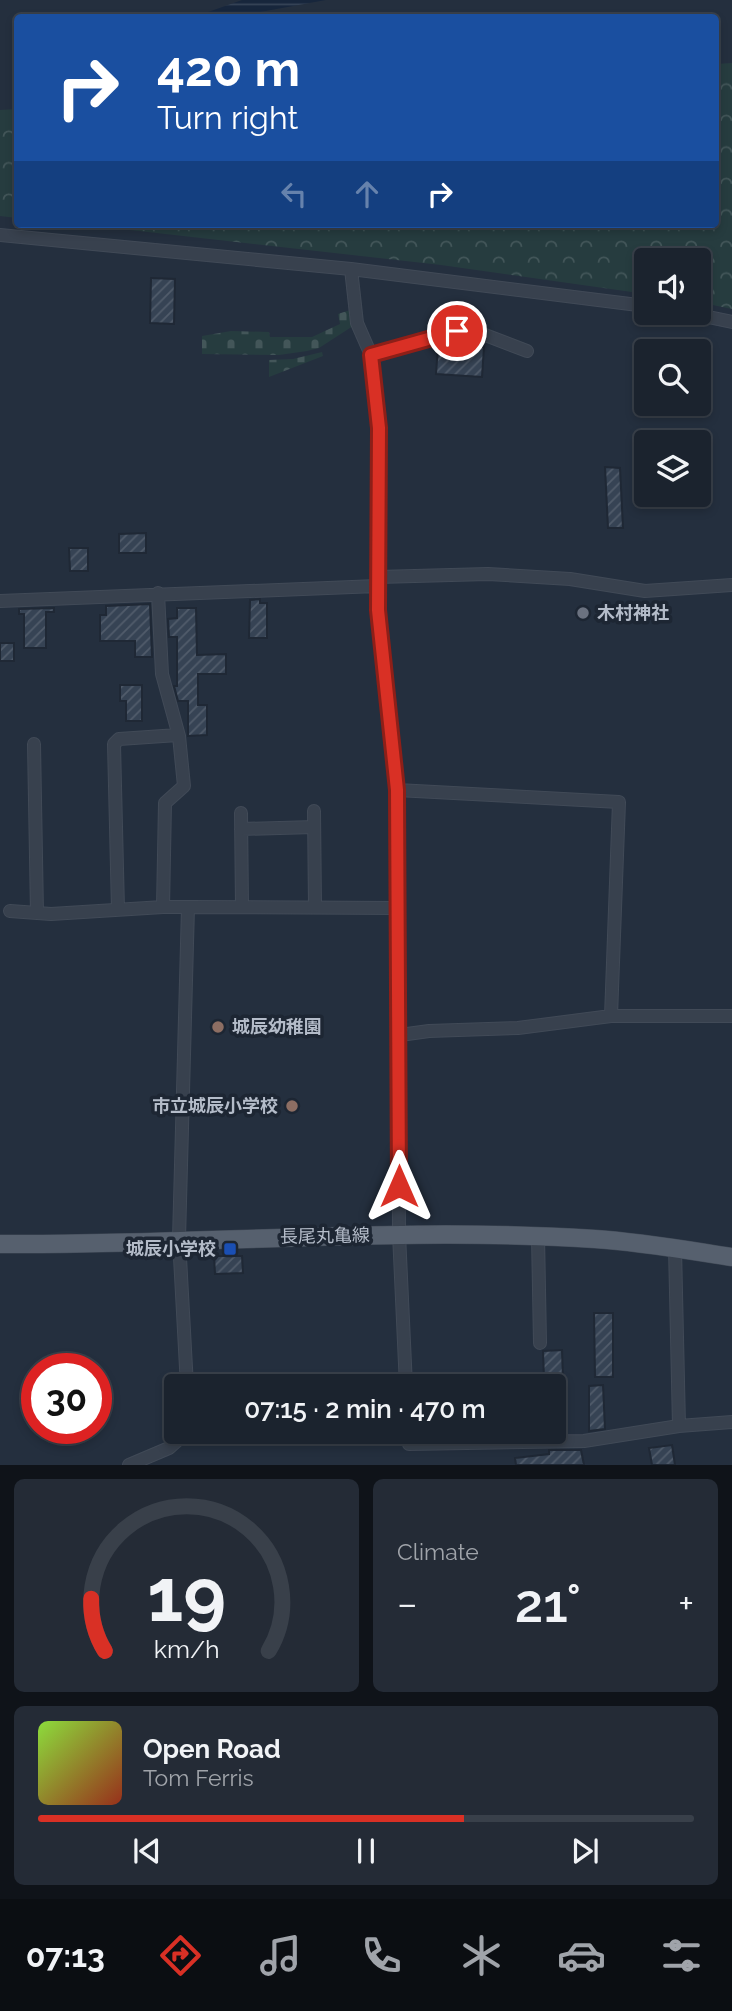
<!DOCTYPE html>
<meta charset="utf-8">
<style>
body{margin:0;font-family:Raleway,"Noto Sans JP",sans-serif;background:#242b36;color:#f1f3f6;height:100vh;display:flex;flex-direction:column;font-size:26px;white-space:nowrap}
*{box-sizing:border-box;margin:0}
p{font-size:23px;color:#a0a4aa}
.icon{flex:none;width:38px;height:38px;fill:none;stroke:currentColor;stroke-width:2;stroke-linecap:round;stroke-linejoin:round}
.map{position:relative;height:1465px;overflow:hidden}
.sheet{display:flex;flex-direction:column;gap:14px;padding:14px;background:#0f1319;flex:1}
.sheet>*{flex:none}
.banner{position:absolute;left:14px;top:14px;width:705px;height:214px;border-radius:7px;box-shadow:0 4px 10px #0003,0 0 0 2px #39404a;background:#1a4fa0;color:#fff;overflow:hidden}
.fabs{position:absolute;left:634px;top:248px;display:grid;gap:14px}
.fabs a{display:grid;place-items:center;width:77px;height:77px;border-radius:7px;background:#1b232e;box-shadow:0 4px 10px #0003,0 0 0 2px #39404a;font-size:35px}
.speed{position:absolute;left:21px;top:1353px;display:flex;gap:14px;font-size:35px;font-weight:700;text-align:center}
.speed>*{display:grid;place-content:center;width:91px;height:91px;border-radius:50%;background:#1b232e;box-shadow:0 4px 10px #0003,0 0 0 2px #39404a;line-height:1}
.speed .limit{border:10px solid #d22;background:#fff;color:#111}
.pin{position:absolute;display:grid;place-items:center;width:60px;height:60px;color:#fff;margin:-30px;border:4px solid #fff;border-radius:50%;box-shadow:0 2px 7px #0007}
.me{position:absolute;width:77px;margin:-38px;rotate:0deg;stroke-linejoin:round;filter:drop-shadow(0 0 5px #0008)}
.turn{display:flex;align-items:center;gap:24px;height:147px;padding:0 28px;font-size:32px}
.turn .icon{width:91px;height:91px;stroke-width:2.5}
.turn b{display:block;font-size:49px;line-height:60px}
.lanes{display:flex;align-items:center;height:66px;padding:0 28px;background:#0003;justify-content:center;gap:35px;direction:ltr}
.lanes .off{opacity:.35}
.big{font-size:52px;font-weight:600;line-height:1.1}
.sheet .tile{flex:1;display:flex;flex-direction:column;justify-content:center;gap:10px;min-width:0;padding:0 24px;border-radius:10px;background:#242b36}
.sheet .dial{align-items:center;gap:0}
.dial svg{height:182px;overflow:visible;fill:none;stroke:#39404a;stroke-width:7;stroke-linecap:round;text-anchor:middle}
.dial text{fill:#f1f3f6;stroke:none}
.song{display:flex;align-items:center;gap:21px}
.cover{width:84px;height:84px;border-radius:10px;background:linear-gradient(135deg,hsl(90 70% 55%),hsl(10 70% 35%))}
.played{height:7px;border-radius:4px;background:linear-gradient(90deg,#d93025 65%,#39404a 65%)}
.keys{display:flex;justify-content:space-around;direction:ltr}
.heat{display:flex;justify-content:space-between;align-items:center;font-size:38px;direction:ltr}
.sheet .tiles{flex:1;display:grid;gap:14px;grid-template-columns:1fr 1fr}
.tile:last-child{grid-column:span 2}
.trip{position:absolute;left:164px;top:1374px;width:402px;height:70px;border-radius:7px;background:#1b232e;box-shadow:0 4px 10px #0003,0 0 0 2px #39404a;font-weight:600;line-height:70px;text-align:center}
.dock{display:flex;height:112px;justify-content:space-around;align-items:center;background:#0b0e12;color:#a0a4aa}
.dock .icon{width:49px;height:49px}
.dock .active{color:#d93025}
.dock b{font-size:32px;color:#f1f3f6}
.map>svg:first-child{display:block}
.cemetery{fill:url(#cemetery-stones)}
.park{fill:url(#park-crowns)}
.water{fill:url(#water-rules)}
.building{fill:url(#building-hatch);stroke:#1f2835;stroke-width:2}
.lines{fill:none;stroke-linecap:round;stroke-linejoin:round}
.street-casing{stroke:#414a57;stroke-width:14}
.primary-casing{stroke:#414a57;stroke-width:19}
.street{stroke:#38414e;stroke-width:12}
.primary{stroke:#56606e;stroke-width:18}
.route-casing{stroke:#8d1f18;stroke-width:18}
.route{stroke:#d93025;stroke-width:12}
.worship-dot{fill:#6b7280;stroke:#1d2633;stroke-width:2.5}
.education-dot{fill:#8d6e63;stroke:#1d2633;stroke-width:2.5}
.transit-dot{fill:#1a4fb4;stroke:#1d2633;stroke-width:2.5}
.labels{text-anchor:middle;stroke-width:7;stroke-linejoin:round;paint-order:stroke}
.poi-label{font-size:18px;font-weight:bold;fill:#b4bcc9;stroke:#1d2633;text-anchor:start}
.street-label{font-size:18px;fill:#b4bcc9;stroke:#1d2633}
</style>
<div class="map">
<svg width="732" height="1465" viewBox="0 0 732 1465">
<defs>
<pattern id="cemetery-stones" width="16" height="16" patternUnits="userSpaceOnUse" patternTransform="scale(1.75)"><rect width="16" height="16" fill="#263c3f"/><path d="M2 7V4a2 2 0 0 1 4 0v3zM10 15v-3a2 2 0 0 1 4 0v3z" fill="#435659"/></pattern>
<pattern id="park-crowns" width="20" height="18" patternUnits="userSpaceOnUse" patternTransform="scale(1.75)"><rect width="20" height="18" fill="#263c3f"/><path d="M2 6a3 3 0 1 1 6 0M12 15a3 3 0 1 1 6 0" fill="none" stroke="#435659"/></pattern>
<pattern id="water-rules" width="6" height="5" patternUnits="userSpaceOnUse" patternTransform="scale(1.75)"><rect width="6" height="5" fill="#17263c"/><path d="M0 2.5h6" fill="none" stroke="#364457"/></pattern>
<pattern id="building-hatch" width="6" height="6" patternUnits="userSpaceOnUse" patternTransform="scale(1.75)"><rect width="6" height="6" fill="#364354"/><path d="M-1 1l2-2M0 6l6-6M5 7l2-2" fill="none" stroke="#515c6b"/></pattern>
</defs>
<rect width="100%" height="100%" fill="#242f3e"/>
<path class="cemetery" d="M350,310L353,326L319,348L307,351L279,355L202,354V336L231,331L269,332L270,337H312L340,324L338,314Z
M322,352L323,356L269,377V360L293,359Z"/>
<path class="park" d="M732,63V309L698,302V261H646V294L441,265L77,224H716V64Z
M17,109V218L0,216V110Z"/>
<path class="water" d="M242,0H326L255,13L250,17H194Z"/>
<path class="building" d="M151,278L175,279L174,324L150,323Z
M438,346L484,347L482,377L436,374Z
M605,467L620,468L623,528H608Z
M146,533V553H119V534Z
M69,548H88V571H70Z
M260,599V603H267V638H249L250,600Z
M150,604L152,657H135V641H100V615H106V606Z
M54,608V612H46V648H24V614H19V609Z
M177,608H196L197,655L226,654V674H198V705H207V735L188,736V701H178L174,686H177V637H169L168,619L177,618Z
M0,643H14V661H0Z
M120,685H142V721H126V701H120Z
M214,1256H242L243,1273L215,1274Z
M594,1313H613V1377H595Z
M562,1350L563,1378L544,1379L543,1351Z
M603,1385L605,1429L589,1431V1386Z
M672,1445L675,1465H652L649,1448Z
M549,1450H581L584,1465H516L515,1458L549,1454Z"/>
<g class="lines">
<defs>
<path id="street" d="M0,235L351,269L646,306
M351,269L357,323L371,355L379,428L378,610L397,790L399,1234L406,1386
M689,313L732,322
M371,355L457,331L480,333L527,351
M378,577L488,574L570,579L645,591L732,585
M158,593L162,674L179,736L184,786L165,803L163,907H188L179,1239L187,1386
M0,601L377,586
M34,744L37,913
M397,790L619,802L611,1016
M314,811L315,907
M241,813L242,907
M241,829L314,827
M188,907L399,908
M118,910L114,744L119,739L178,735
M10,911L51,914L163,907
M400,1035L429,1031L518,1028L611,1016H732
M538,1236L540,1343
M675,1248L679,1426
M409,1432V1444L584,1441L679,1426L732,1422
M129,1465L169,1448L187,1432"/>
<path id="primary" d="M0,1244C198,1246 397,1226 595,1239C641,1242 686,1250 732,1257"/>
</defs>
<use href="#street" class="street-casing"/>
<use href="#primary" class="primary-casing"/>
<use href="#street" class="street"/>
<use href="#primary" class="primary"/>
</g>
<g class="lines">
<defs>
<path id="route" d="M399,1186L397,790L378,610L379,428L371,355L457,331"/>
</defs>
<use href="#route" class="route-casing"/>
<use href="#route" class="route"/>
</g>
<circle class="worship-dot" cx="583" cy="613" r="7"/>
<g class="education-dot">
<circle cx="218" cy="1027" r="7"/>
<circle cx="292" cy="1106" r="7"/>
</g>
<rect class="transit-dot" x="223" y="1242" width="14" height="14" rx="3.5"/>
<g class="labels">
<g class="poi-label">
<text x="597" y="619">木村神社</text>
<text x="232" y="1033">城辰幼稚園</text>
<text x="278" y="1112" text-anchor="end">市立城辰小学校</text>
<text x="216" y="1255" text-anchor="end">城辰小学校</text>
</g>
<g class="street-label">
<text transform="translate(325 1236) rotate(-1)" y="6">長尾丸亀線</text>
</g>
</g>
</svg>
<div class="fabs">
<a><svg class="icon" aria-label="sound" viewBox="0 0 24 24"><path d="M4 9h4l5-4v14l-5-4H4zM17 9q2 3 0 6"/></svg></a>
<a><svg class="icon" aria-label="search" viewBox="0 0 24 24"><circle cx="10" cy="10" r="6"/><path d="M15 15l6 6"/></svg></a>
<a><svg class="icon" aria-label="layers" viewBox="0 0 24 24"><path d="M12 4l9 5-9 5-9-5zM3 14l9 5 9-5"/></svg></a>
</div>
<div class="speed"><div class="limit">30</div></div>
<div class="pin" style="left:457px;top:331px;background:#d93025"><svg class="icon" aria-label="arrive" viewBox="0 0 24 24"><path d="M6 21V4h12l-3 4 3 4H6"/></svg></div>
<svg class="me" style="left:399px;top:1186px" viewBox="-20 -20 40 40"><path d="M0-17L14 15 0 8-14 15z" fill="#d93025" stroke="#fff" stroke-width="4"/></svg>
<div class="trip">07:15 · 2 min · 470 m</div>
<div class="banner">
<div class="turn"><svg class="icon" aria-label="right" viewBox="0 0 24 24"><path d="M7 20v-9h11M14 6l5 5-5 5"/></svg><div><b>420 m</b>Turn right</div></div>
<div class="lanes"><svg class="icon off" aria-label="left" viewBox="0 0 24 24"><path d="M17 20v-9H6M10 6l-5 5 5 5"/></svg><svg class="icon off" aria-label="ahead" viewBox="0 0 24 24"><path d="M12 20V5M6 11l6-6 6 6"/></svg><svg class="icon" aria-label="right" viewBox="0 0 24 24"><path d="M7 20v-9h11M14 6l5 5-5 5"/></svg></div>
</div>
</div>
<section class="sheet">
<div class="tiles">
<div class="tile dial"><svg viewBox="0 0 100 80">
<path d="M14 69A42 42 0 1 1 86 69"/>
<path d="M14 69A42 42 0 0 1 8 46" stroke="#d93025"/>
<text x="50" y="56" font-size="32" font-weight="700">19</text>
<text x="50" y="72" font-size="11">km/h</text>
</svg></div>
<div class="tile"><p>Climate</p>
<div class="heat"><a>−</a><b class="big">21°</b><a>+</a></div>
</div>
<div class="tile">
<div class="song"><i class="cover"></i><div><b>Open Road</b><p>Tom Ferris</p></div></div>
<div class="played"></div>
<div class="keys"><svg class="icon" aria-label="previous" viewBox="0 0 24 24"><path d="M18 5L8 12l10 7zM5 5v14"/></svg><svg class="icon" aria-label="pause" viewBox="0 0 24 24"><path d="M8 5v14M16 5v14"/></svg><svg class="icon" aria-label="next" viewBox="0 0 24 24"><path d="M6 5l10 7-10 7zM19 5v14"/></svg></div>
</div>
</div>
</section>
<nav class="dock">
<b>07:13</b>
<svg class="icon active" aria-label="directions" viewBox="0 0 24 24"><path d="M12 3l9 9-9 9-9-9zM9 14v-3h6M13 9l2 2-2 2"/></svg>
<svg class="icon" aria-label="music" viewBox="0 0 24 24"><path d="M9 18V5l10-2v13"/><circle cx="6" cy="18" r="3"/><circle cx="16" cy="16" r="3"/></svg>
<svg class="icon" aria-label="phone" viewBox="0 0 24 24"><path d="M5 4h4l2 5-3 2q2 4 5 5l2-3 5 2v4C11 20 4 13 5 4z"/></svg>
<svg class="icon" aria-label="climate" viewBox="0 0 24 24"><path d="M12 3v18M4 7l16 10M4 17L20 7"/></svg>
<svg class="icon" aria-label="car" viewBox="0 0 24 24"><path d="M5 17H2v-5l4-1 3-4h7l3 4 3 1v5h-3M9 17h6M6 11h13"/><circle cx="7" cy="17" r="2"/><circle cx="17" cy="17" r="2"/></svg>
<svg class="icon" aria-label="filters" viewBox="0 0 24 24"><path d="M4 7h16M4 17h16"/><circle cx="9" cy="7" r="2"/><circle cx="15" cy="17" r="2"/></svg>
</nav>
